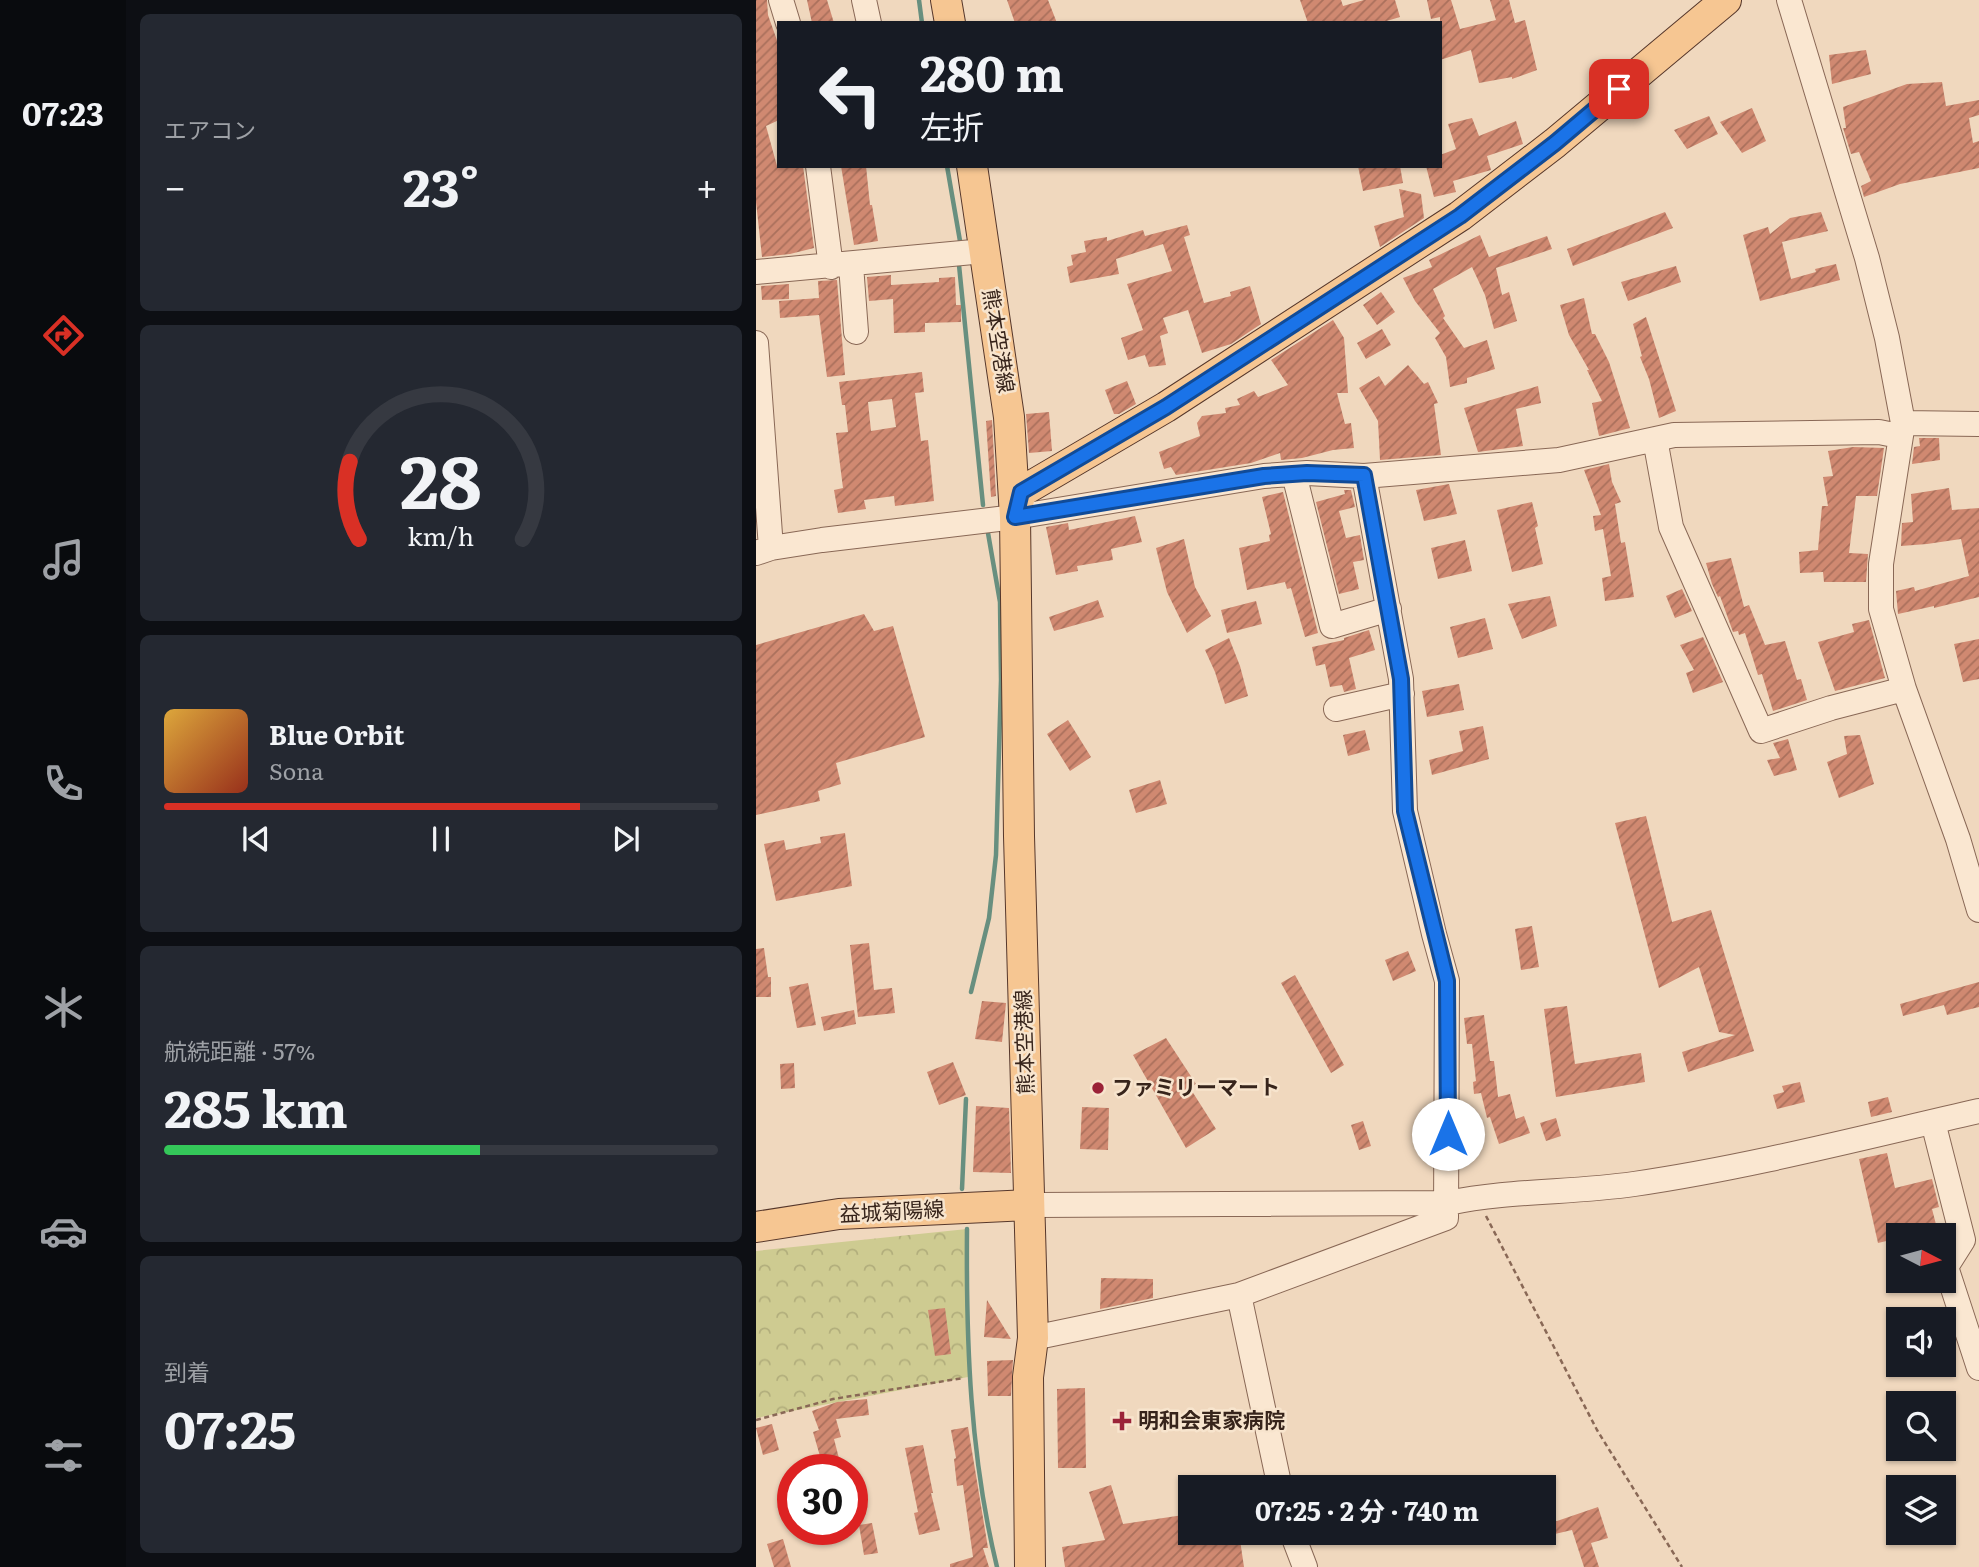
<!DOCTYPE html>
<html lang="ja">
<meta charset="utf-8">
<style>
body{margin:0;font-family:Literata,"Noto Sans JP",serif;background:#242831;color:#f1f3f6;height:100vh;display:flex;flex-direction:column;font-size:26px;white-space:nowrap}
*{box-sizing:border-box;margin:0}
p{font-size:23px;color:#9ea1a6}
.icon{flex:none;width:38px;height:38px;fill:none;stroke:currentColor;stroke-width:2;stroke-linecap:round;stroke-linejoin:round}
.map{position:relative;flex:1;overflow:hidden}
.side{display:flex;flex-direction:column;gap:14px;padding:14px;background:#0d0f14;width:630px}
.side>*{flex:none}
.top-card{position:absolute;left:21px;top:21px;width:665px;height:147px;border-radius:0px;box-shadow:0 2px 5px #0004;background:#171b24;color:#f1f3f6;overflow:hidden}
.needle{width:46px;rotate:96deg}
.buttons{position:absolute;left:1130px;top:1223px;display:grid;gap:14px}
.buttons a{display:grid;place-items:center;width:70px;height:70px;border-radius:0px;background:#171b24;box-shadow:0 2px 5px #0004;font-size:35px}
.speed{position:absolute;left:21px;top:1454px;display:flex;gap:14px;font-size:35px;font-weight:700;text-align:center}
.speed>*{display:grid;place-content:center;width:91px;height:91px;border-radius:50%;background:#171b24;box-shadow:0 2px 5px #0004;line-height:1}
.speed .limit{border:10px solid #d22;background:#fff;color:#111}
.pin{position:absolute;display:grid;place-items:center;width:60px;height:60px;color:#fff;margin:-30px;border-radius:14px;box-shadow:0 4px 10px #0006}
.me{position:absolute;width:77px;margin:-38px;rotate:0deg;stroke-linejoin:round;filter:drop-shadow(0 0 5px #0008)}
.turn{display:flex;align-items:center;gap:24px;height:147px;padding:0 28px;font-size:32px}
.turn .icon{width:91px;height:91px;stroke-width:2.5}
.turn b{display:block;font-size:49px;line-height:60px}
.big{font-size:52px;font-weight:700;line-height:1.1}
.side .widget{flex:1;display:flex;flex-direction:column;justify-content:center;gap:10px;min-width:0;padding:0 24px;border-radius:10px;background:#242831}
.side .dial{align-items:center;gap:0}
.dial svg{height:182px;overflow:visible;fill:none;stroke:#363941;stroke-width:7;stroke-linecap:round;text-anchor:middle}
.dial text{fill:#f1f3f6;stroke:none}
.song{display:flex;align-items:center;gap:21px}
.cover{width:84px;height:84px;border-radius:10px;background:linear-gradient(135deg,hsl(40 70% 55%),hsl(10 70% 35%))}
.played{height:7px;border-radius:4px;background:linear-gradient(90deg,#d93025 75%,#363941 75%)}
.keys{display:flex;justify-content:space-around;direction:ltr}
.heat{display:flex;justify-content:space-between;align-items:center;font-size:38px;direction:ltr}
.charge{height:10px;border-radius:5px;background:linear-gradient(90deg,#34c759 57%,#363941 0)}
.trip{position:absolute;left:422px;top:1475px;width:378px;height:70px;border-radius:0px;background:#171b24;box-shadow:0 2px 5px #0004;font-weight:700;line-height:70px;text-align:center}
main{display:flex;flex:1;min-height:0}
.menu{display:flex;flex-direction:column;width:126px;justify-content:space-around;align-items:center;background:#090b0e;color:#9ea1a6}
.menu .icon{width:49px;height:49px}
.menu .selected{color:#d93025}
.menu b{font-size:32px;color:#f1f3f6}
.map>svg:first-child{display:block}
.forest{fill:url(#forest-crowns)}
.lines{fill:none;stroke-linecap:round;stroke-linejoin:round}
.stream{stroke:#688f7f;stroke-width:4.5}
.building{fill:url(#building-hatch);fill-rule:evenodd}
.minor-casing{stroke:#896856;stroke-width:26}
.major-casing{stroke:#56372b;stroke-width:32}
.path{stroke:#896856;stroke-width:2.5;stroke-dasharray:5 3.5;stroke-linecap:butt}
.minor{stroke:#fae7d1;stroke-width:24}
.major{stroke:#f6c692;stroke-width:30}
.route-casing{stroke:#114b97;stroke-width:18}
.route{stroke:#1a73e8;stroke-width:12}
.poi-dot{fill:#9b2338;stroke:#f7e4cd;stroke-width:2.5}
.labels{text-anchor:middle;stroke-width:5;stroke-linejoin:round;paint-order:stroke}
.street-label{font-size:21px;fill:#37241b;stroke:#f7e4cd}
.poi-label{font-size:21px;font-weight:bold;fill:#37241b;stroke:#f7e4cd;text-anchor:start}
</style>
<main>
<nav class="menu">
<b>07:23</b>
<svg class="icon selected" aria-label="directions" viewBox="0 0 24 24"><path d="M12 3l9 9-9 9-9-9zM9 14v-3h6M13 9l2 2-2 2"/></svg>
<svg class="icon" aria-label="music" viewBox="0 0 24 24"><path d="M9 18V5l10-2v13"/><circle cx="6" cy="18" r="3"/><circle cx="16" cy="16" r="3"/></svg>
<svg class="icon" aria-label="phone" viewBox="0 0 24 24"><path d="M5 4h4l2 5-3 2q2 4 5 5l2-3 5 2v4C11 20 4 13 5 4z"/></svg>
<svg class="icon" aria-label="climate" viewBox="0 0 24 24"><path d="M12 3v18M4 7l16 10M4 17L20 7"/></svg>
<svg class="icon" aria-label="car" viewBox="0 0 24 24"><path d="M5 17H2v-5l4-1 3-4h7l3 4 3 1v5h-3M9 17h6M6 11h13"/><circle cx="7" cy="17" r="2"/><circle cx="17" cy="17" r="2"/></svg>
<svg class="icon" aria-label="filters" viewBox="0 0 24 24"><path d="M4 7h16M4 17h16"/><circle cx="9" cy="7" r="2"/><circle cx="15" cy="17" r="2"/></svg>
</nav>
<section class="side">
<div class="widget"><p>エアコン</p>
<div class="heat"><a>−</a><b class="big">23°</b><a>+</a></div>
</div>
<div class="widget dial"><svg viewBox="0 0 100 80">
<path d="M14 69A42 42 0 1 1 86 69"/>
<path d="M14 69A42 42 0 0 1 10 35" stroke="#d93025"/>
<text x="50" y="56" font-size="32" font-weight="700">28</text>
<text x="50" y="72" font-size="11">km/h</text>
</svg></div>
<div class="widget">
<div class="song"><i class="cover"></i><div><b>Blue Orbit</b><p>Sona</p></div></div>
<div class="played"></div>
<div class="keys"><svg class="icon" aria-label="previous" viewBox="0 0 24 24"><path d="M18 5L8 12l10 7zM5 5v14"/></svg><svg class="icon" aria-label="pause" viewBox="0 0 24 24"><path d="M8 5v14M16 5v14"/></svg><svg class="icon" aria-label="next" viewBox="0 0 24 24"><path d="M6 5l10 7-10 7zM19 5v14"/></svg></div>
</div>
<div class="widget"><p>航続距離 · 57%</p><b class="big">285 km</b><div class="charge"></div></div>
<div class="widget"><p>到着</p><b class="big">07:25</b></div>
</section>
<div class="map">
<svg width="1223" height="1567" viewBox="0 0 1223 1567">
<defs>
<pattern id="forest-crowns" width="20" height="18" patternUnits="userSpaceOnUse" patternTransform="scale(1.75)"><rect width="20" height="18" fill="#cecb91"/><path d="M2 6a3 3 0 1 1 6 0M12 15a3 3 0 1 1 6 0" fill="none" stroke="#b2ae7c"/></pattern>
<pattern id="building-hatch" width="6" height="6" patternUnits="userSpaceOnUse" patternTransform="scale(1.75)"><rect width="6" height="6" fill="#d08971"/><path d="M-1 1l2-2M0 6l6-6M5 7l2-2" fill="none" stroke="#aa705c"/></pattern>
</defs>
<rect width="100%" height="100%" fill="#f0d8be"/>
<path class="forest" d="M211,1229L212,1377L0,1418V1251Z"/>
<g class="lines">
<path class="stream" d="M163,0L166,23
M191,166L204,241
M203,265L227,505
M215,992L233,918L240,855L245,680L244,602L232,533
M206,1189L210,1099
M211,1229C210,1343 214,1456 241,1567"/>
</g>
<path class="building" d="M0,0H11L12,15L23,46V120L10,126L21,166H47L58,248L34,254L6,257L0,202Z
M51,0H71L78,23H56Z
M251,0H292L301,23H259Z
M544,0H585L587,6L608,0H639L644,17L624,23H552Z
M671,0H695L704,29L740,20L734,0H753L759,23L769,20L781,70L756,79V77L723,83L715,50L684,60V17L675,19Z
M1110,50L1115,74L1076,84L1073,55Z
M1186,82L1190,106L1223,100V115L1213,118L1217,143L1223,141V168L1144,184L1108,197L1105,186L1115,181L1103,152L1095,154L1087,128H1090L1087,107L1151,84Z
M996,108L1010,141L986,153L964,122Z
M953,116L962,134L931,149L918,130Z
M716,118L723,136L760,121L767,144L731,156L735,170L697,181L700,192L678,197L670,166H684V155L700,149L692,124Z
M85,166H110L114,205H116L122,241L98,245Z
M602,166H644L647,183L607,191Z
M643,189L665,194L668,218L624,247L618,226L648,217Z
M909,212L917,228L817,266L811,249Z
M1065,212L1072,231L1026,242L1035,279L1060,272L1059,269L1080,264L1084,280L1004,301L987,235L1012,227L1014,234L1034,218Z
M431,225L434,235L428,237L448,303L475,296L474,292L494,286L505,324L475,344L446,353L432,310L407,318L412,333L404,336L410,365L393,367L389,355L372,360L365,338L387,330L371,284L416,271L407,244L360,259L363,274L314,283L311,267L317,265L315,255L330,252L328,241L351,237V241L387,230L389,236Z
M724,235L733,257L791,236L796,249L740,268L746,295L753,292L761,321L738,329L729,295L716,267L677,289L689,316L687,318L708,348L731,340L739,369L711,378V383L694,387L690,357L679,338L684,333L659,301L647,278L676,267L673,260Z
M920,266L925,282L872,301L865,282Z
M135,275V285L183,282V278L199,277L200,305H205V322L169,323V332L138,333L137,299L113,301L111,277Z
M81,280L89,375L71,377L63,315L24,318L23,301L63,298L62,281Z
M33,284V299L6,300L5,286Z
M625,292L639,312L621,325L607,305Z
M828,298L836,334H839L853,362L874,428L843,436L836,403L846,401L831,370H833L813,335L804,305Z
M890,317L920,411L903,418L893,379L884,357L886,356L877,324Z
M577,320L588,338L592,393H581L589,424L595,423L598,448L577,450L546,458L525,460L524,453L495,463L420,475L415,467L408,469L403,452L444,436L441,423L446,416L470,413L469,408L484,405L481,399L498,391L502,397L532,385L515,360Z
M626,329L635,345L610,359L601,343Z
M652,365L668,384L672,382L682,403L678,404L685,455L624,460L622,421L603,388L623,376L629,386Z
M166,372L168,392L159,393L165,441L172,440L178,501L139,506L138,496L108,500L110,509L82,513L78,490L87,488L80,433L92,432L89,405H86L83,382ZM136,399L140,427L115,431L112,402Z
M371,381L380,404L363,414H358L349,390Z
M782,386L785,403L760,409L767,446L722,452L708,408Z
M293,412L296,451L273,453L270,414Z
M236,420L240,496L235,497L230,421Z
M1163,438H1183L1184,460L1156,464L1158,447L1164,446Z
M1097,447L1128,448L1121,496H1100L1093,553L1112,554L1110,582H1068L1067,572L1044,573L1043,552L1062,550L1066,506H1072L1067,477L1077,476L1072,451Z
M853,464L856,482L865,502L859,504L865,543L869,542L878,597L849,601L846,578L855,576L847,529L839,531L837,516L845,515L828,470Z
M693,484L701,514L668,521L660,490Z
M1193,488L1196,510L1223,508V597L1178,608V606L1142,614L1140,591L1158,587L1159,591L1213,576L1205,539L1171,544L1145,546L1146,523L1157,522L1155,494Z
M588,490H595L599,507L583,511L590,538L604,535L608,560L597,562L603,589L583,594L560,502L589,494Z
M527,492L562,633L549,637L535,588L531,589L529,582L491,590L483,548L514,541L513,535L515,534L506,497Z
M776,502L782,526L779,528L787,564L756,572L741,510Z
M379,516L386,542L355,549L357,560L321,566L322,571L300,575L290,527L312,523L313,530Z
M428,539L439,587L455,616L431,633L411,592L400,548Z
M709,540L716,571L682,579L675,548Z
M975,558L988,607L993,605L1009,645L1029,641L1041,680L1045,679L1051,700L1017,711L1006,674L1002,675L989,633L983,635L982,631L977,632L964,596L962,597L956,584L950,563Z
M926,589L936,611L919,618L910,596Z
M794,596L801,626L766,639L752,604Z
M342,600L348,617L298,631L293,617Z
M500,601L506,624L471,633L465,610Z
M108,614L118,631L137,626L169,737L80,763L85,784L62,791L64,801L0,815V645Z
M729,618L737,649L702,658L694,627Z
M1113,620L1129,678L1079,691L1062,642L1098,632L1096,624Z
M613,630L619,650L593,658L600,689L588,692L586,685L574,687L569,664L560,666L556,647L588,640V638Z
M947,637L967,682L937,693L930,673L938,670L924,645Z
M473,638L484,666L492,696L469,704L459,672L449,650Z
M1223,639V679L1207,682L1198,644Z
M703,684L708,710L671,717L666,691Z
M312,720L335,757L314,771L291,734Z
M727,726L733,759L676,775L673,760L707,751L703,731Z
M609,730L614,750L592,756L587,735Z
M1104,735L1118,784L1083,798L1071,762L1091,754L1088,736Z
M1032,739L1041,770L1018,776L1011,760L1024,758L1017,743Z
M404,780L411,804L380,813L373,790Z
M890,816L916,922L955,910L998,1051L932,1072L926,1052L979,1035L963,1032L943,967L903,988L859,823Z
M89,833L96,886L20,901L8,844L28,840L30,850L65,843L64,837Z
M776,926L783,967L765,970L759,929Z
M113,943L118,990L136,988L139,1013L102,1017L94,945Z
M8,948L12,977H15V997H0V949Z
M652,951L660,971L637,981L629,960Z
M539,975L588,1065L575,1073L525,983Z
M1223,982V1007L1191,1015L1188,1005L1147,1016L1144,1004Z
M52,983L60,1025L41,1028L33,987Z
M226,1001L250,1003L246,1042L219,1039Z
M811,1006L819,1064L885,1053L889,1082L800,1097L788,1009Z
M98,1010L100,1024L68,1031L65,1017Z
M728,1015L734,1061H738L742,1097L754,1094L760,1119L768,1116L774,1133L743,1144L734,1117L731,1118L725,1093L718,1094L717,1082L720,1081L716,1044H711L708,1018Z
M410,1038L440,1084L434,1088L460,1129L430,1148L377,1055Z
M197,1062L210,1095L183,1105L171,1072Z
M38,1063L39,1088L25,1089L24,1064Z
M1044,1082L1049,1102L1021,1109L1017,1095L1028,1092L1026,1086Z
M1132,1097L1136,1112L1115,1117L1112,1102Z
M220,1106L253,1108L255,1173L217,1172Z
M326,1107L353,1108L352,1150L324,1149Z
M800,1118L805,1136L790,1141L784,1123Z
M607,1121L615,1146L603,1150L595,1125Z
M1131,1153L1139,1188L1176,1179L1183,1207L1176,1209L1183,1236H1143V1238L1122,1243L1103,1159Z
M345,1278L397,1279V1298L344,1309Z
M231,1300L255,1339L228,1337Z
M189,1308L195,1354L179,1356L172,1310Z
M257,1360L255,1396H232L231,1361Z
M329,1388L330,1468H302L301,1389Z
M111,1399L113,1415L80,1419L85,1437L78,1439L86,1470H68L57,1432L63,1430L56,1411L81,1402Z
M16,1424L23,1450L7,1455L0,1428Z
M212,1427L232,1548H227L233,1567H194V1564L217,1557L207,1485L201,1486L198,1459L200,1458L195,1430Z
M167,1445L177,1493H175L184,1530L163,1535L158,1513L162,1512L149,1448Z
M355,1485L367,1524L434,1514V1533H483L488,1567H309L306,1547L349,1540L333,1492Z
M842,1507L852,1538L835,1543L843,1567H828L816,1530L773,1540L771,1533H788V1523L801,1521Z
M116,1523L122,1553L108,1555L103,1525Z
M27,1539L35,1567H18L11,1544Z"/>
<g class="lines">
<defs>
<path id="minor" d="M25,0L32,23
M108,0L113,23
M1033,0L1111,258L1131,338L1147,423L1125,564V609L1148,689L1202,839L1223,910
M62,166L75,267
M95,265L100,332
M0,272L228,251
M0,343L15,548
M1147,423L1223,424
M899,439L915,527L1005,731L1075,708L1148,689
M538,474L576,626L633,609
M0,553L15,548L66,540L259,517L508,476L551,473L608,476L803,460L918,435L1123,432L1143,436
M580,709L646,694
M1177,1122L1207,1240L1190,1267L1223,1368
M280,1205L692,1203C753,1190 816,1193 878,1184C994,1167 1109,1137 1223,1111
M483,1295L524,1488
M277,1338L483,1295L690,1218L691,981L678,934L649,811L645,679L608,476
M536,1533L549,1567"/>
<path id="major" d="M190,0L194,23
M216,166L253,417L259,517L263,836L277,1338L272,1377L274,1567
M259,515L265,492L410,407L704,216L799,143L970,0
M0,1227L83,1214L273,1205"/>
</defs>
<use href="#minor" class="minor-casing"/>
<use href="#major" class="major-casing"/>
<path class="path" d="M730,1216L841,1430L926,1567
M0,1420L77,1399L207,1378"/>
<use href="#minor" class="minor"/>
<use href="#major" class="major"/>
</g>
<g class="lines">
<defs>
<path id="route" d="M692,1134L691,981L649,811L645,679L608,475L551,473L508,476L259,517L265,492L410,407L704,216L799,143L863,89"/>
</defs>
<use href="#route" class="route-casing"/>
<use href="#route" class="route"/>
</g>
<g class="poi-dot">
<circle cx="342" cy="1088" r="7"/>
<path d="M362.5 1410.5h7v7h7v7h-7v7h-7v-7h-7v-7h7z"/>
</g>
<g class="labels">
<g class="street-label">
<text transform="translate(242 341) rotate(81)" y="7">熊本空港線</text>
<text transform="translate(269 1042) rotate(-92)" y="7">熊本空港線</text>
<text transform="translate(136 1212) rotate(-3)" y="7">益城菊陽線</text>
</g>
<g class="poi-label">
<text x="356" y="1095">ファミリーマート</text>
<text x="382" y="1428">明和会東家病院</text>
</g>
</g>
</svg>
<div class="buttons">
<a><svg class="needle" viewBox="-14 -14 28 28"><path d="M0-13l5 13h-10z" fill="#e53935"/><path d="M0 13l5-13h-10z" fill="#9ea1a6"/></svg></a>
<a><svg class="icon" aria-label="sound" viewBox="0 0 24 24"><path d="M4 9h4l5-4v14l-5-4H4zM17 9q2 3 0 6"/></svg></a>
<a><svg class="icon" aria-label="search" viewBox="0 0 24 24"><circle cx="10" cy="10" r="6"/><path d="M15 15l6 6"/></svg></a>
<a><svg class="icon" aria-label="layers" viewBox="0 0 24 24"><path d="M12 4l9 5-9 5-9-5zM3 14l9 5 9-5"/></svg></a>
</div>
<div class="speed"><div class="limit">30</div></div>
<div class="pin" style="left:863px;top:89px;background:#d93025"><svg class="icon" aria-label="arrive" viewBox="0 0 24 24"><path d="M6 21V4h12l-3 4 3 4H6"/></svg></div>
<svg class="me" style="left:692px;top:1134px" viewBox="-20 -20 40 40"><circle r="19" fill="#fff"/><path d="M0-13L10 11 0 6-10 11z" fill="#1a73e8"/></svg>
<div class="trip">07:25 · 2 分 · 740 m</div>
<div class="top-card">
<div class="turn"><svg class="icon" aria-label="left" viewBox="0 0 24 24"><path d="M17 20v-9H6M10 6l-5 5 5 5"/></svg><div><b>280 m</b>左折</div></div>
</div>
</div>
</main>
